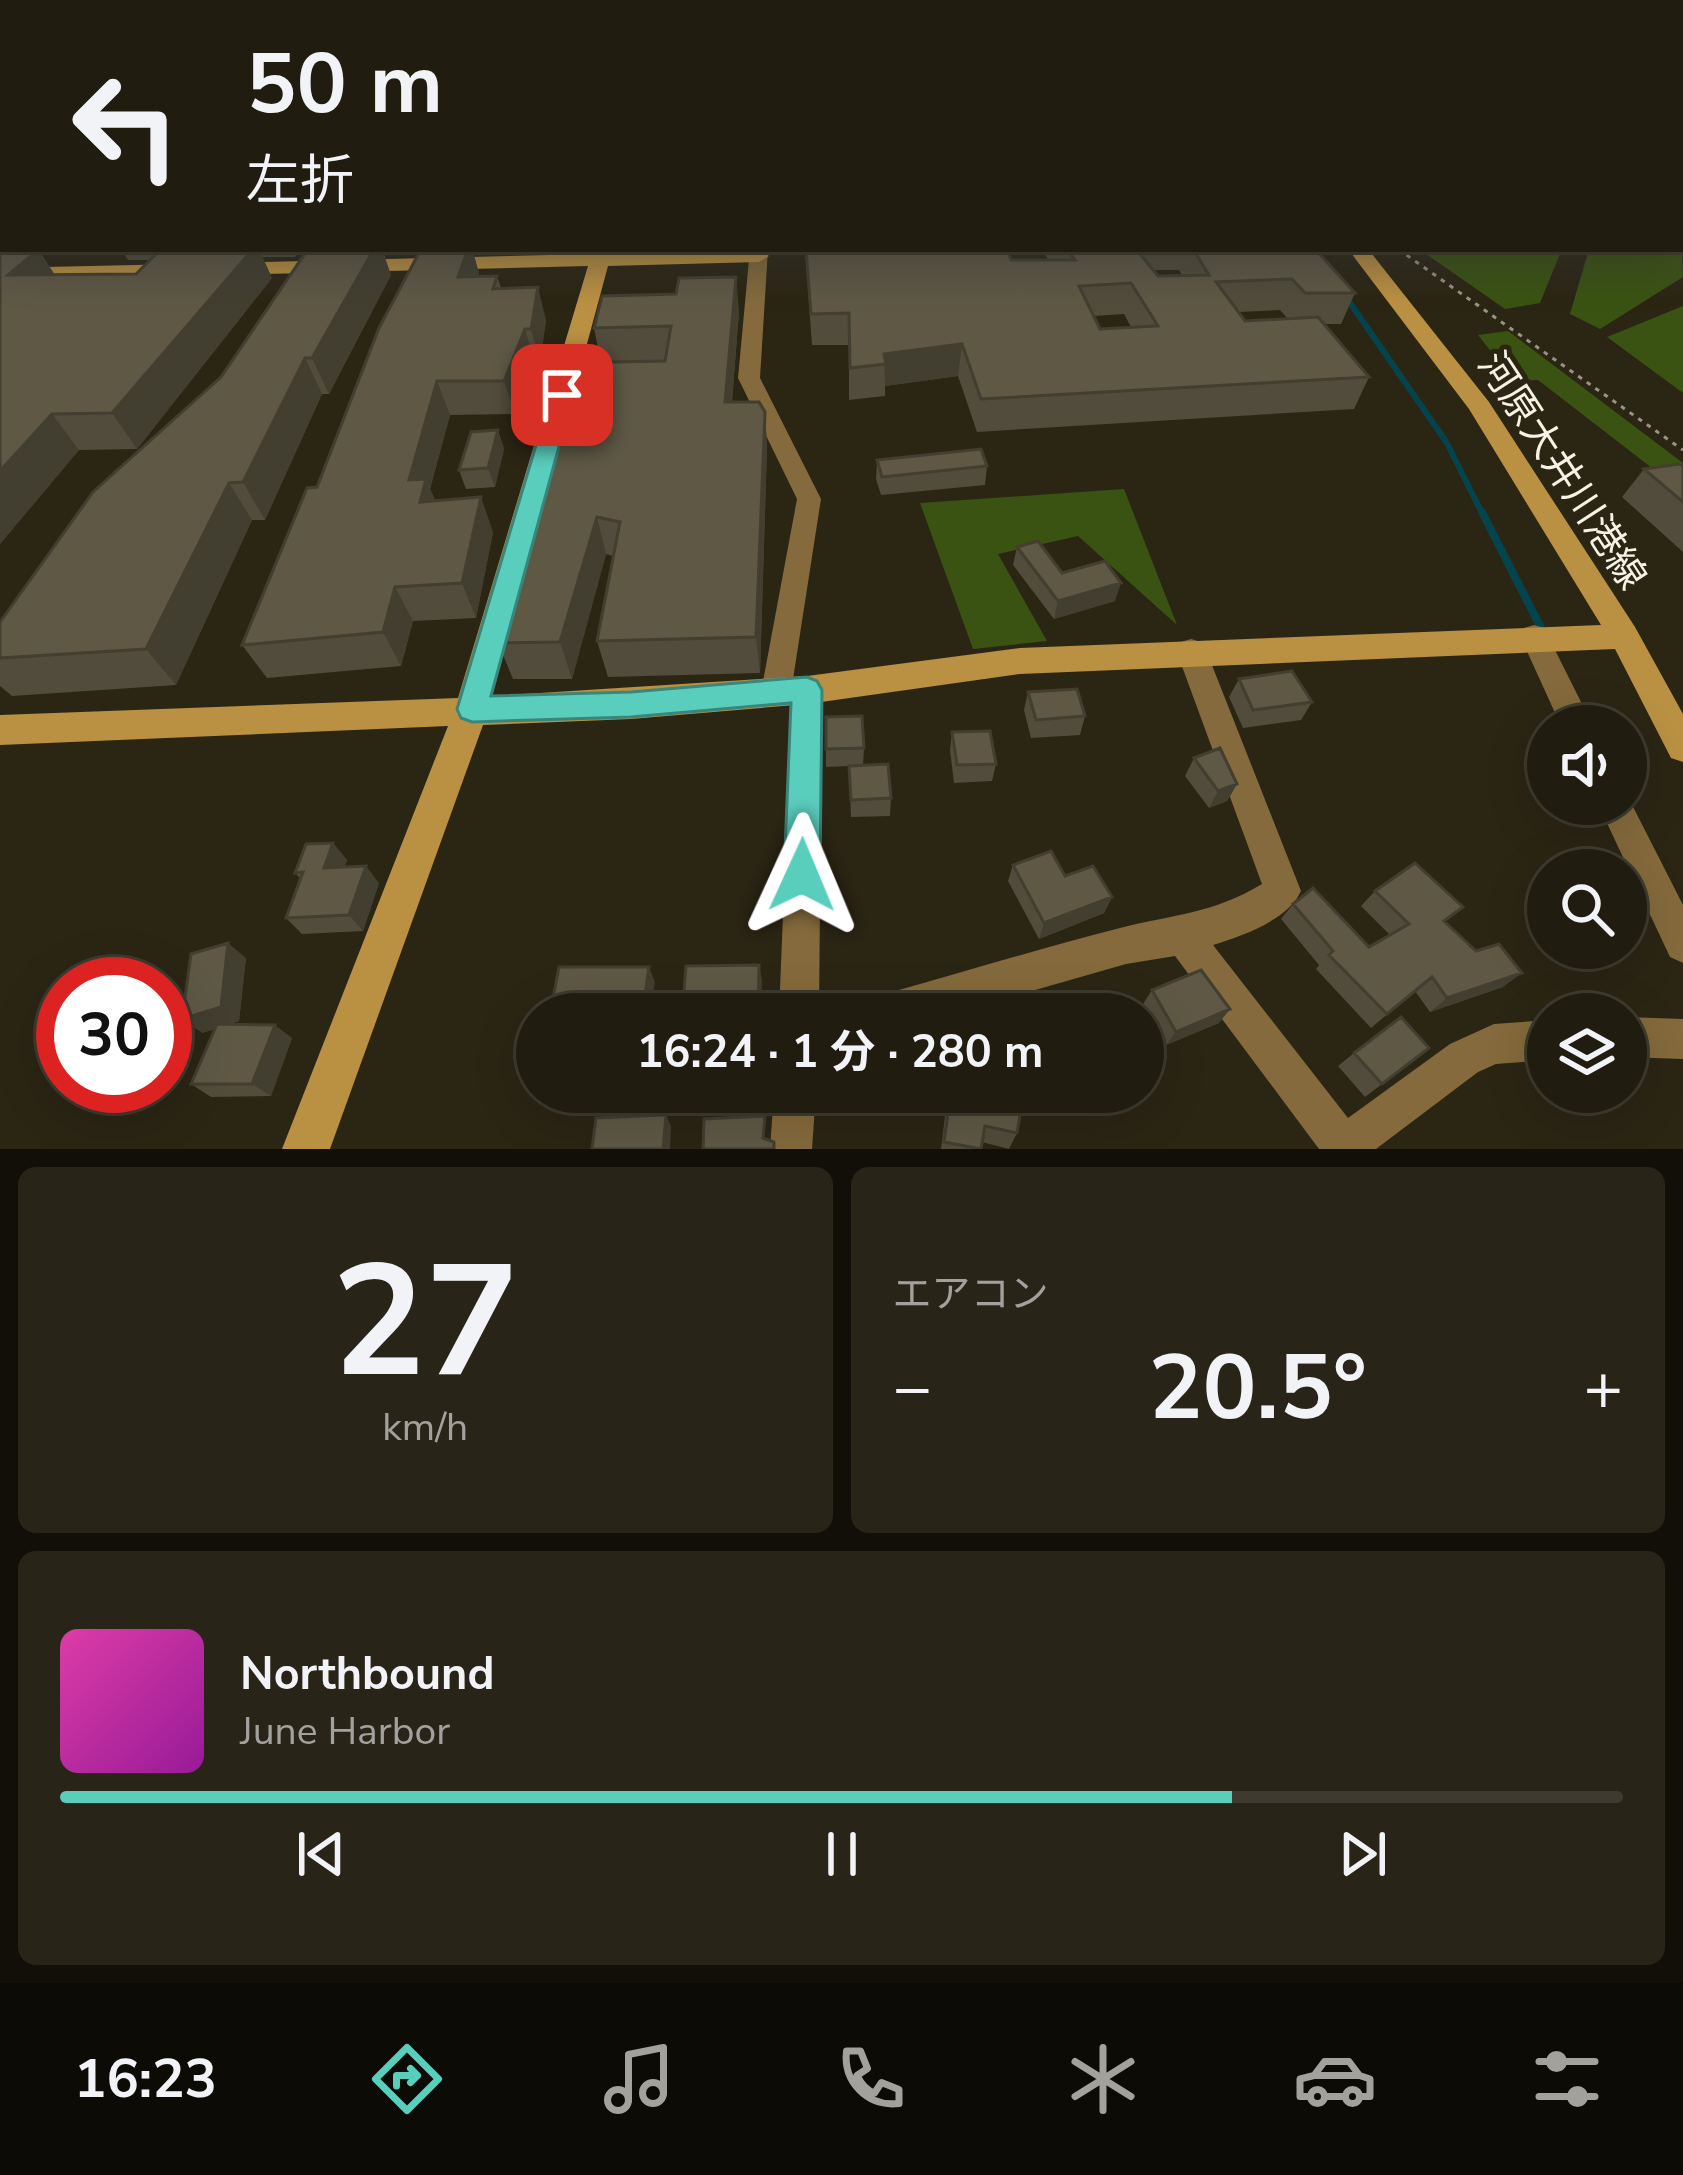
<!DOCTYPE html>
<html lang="ja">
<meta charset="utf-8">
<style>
body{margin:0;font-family:"Nunito Sans","Noto Sans JP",sans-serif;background:#282518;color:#f1f3f6;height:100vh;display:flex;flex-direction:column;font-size:45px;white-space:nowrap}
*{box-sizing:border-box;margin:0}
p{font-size:39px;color:#a2a19e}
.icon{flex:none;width:66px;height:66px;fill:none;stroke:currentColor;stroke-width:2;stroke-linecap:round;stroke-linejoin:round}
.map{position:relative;height:1149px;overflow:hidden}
.sheet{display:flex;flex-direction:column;gap:18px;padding:18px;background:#120f08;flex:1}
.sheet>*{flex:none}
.banner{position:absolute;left:0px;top:0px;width:1683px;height:252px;box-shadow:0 12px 48px #0002,0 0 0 3px #3d3a2f;background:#201c0f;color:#f1f3f6;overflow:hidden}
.buttons{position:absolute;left:1527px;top:705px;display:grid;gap:24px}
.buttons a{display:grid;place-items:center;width:120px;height:120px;border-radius:50%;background:#201c0f;box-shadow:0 12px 48px #0002,0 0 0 3px #3d3a2f;font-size:60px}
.speed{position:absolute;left:36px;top:957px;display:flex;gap:24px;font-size:60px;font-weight:700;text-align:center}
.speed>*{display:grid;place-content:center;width:156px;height:156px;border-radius:50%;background:#201c0f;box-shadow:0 12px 48px #0002,0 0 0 3px #3d3a2f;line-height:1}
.speed .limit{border:18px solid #d22;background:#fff;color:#111}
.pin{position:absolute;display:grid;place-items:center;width:102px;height:102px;color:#fff;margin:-51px;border-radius:24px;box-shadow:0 6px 18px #0006}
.me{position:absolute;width:132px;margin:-66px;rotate:1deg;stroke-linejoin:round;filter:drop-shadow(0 0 9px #0008)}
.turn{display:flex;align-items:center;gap:42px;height:252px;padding:0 48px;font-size:54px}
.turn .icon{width:156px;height:156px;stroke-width:2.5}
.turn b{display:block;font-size:84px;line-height:102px}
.big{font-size:90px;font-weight:700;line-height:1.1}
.sheet .card{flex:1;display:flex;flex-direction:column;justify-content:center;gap:18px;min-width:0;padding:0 42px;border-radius:18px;background:#282518}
.sheet .dial{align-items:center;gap:0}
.dial b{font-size:156px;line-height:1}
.song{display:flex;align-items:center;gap:36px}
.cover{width:144px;height:144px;border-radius:18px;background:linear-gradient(135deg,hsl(320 70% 55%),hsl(300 70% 35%))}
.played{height:12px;border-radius:6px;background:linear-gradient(90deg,#5acebd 75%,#3d3a2f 75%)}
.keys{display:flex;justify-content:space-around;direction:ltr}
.heat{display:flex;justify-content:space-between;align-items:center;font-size:66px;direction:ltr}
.sheet .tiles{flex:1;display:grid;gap:18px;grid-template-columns:1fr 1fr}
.card:last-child{grid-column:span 2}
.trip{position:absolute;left:516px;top:993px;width:648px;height:120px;border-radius:60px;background:#201c0f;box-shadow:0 12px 48px #0002,0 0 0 3px #3d3a2f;font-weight:700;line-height:120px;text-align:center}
.menu{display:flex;height:192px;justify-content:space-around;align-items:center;background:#0d0b06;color:#a2a19e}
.menu .icon{width:84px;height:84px}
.menu .on{color:#5acebd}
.menu b{font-size:54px;color:#f1f3f6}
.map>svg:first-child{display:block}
.green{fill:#3a5312}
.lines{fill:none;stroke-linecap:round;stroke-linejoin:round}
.stream-far2{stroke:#04444c;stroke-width:4.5}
.stream-far1{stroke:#04444c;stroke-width:6}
.stream{stroke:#04444c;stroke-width:8}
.path{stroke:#999486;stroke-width:3;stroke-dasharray:4.5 6;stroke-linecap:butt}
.street{fill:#846a3c;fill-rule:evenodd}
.secondary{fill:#ba9042;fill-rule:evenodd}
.wall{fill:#514c3b;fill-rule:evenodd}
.shaded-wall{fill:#423e30}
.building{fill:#5e5845;stroke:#423e30;stroke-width:3;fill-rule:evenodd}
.route{fill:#5acebd;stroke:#3a867b;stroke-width:3}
.labels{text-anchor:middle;stroke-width:10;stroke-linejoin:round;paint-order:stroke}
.street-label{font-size:39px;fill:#f5f2e6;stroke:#2b2514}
</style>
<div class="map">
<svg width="1683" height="1149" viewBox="0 0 1683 1149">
<rect width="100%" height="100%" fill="#2b2514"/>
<path class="green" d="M1680,194L1683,277L1600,329L1570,314L1589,249H1680Z
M1419,249H1562L1540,303L1505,309Z
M1683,306V393L1607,337Z
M1508,331L1683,463V492L1538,380L1514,381L1478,335Z
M1124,489L1177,625L1078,536L998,554L1047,641L973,649L920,503Z"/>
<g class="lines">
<path class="stream-far2" d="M1345,295L1351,303"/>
<path class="stream-far1" d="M1348,300L1447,443L1483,515"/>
<path class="stream" d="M1482,512L1544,634"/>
<path class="path" d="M1398,249L1683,450"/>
<path class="street" d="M750,249H768L760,378L821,499L791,692L787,701L776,704L765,701L761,692L797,499L738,378Z
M1534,625L1544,628L1593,726H1561L1520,636L1524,628Z
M1191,639L1201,642L1206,650L1301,891C1288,920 1242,936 1213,945L1348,1118L1450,1044L1494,1024L1548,1020V1060L1496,1064L1478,1072L1376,1149H1319L1175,956L1126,964L952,1014H865L871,1000L885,994C963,972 1042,948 1120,928C1175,914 1212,914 1262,884L1176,650L1181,642Z
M807,678L818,681L822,690L819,1014H779L792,690L796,681Z
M1626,793L1683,905V963L1670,957L1598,804H1626Z
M1626,1017L1683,1019V1059L1626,1057Z
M774,1092H816L812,1149H770Z"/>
<path class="secondary" d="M593,249H613L612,254L759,250L769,256L759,262L608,266L492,696L807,676L1020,648L1601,625L1469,409L1348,249H1368L1489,402L1635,627L1683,714V762L1671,758L1615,649L1020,674L807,704L631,719L483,725L330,1149H282L448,726L0,745V715L458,698L588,266L228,275L218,269L228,263L592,254Z
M180,264L190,270L187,274L0,280V268Z"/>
</g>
<path class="wall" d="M3,203V249H41L39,251L55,275L136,274L150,260H128L121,249H300L295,257H262L272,278L137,449L79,450L0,544V204Z
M308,249H487L486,252H473L479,273L478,276H497L501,288L546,320L540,362H534L515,414L450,415L430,489L435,500L493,532L476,618L413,621L401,666L267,678L242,645L317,487L418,254H384L391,275L329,394H322L265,520H252L176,685L12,696L0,686V622L221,377Z
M805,249L1011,260H1049L1041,249H1315L1355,293L1341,324H1324L1369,377L1354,409L977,432L958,376L885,386V396L849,400V345H812ZM1153,270H1179L1182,275L1158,276ZM1280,310L1288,319L1245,321L1238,312ZM1124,314L1131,327L1100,329L1094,316Z
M739,311L732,402L765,412L767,448L760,673L608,677L597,641L613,556L606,554L572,679H513L498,643L516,602L513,596L606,394L610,363H601L594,328Z
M498,430L504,449L495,487L466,489L459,470Z
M877,460L987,466L985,485L881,495L876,479Z
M1683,466V552L1622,497L1644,469Z
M1017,547L1062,573L1115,601L1054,619L1013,565Z
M1239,679L1312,702L1301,720L1243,728L1229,697Z
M1028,692L1085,716L1080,735L1031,738L1024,710Z
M826,717L864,748L863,765L891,798L890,816L851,817L849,766L826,767Z
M952,732L996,764L992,781L954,783L950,750Z
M1194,758L1237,784L1227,801L1209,808L1185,776Z
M333,843L347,860L344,867L379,883L363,931L302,934L286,918L300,878L295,873Z
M1013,865L1065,876L1112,897L1104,913L1039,939L1008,881Z
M1375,891L1445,923L1503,987L1430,1012L1415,991L1371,1028L1316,969L1319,965L1281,919L1293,904L1369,947L1390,935L1361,906Z
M246,958L239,1021L229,1024L292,1038L271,1096L211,1097L191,1084L215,1029L202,1033Z
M1152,990L1219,1023L1166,1045L1143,1004Z
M1429,1048L1365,1097L1338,1066L1354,1053Z
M901,1092H1024L1017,1133L1009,1149L982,1142L981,1149H941L947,1099L903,1107Z"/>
<path class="shaded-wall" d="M21,249H41L39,251L60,283L8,275L27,259Z
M253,249H259L272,278L137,449L112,413Z
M374,249H381L391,275L329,394L312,358Z
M468,249H472L479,273L468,309L458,277Z
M736,277L739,311L729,438L725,402Z
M538,287L546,320L540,362L531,329Z
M525,329L534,362L515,414L504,381Z
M962,344L958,376L885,386L884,354Z
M305,358L322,394L265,520L243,482Z
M437,381L450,415L430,489L440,513L424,514L409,480Z
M765,412L767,448L760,673L756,637Z
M52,414L79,450L0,544V471Z
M498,430L504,449L495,487L488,468Z
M229,483L252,520L176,685L146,649Z
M481,497L493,532L476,618L462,583Z
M597,517L606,554L572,679L560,642Z
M1121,583L1115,601L1054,619L1058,601Z
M395,587L413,621L401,666L383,632Z
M1237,784L1227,801L1209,808L1218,791Z
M333,843L347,860L338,885L324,868Z
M366,866L379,883L363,931L349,915Z
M1112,897L1104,913L1039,939L1044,923Z
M228,943L246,958L239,1021L202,1033L182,1019Z
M759,965L762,980L761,1014H758Z
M649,967L655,982L650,1014H642Z
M1522,973L1503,987L1430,1012L1447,998Z
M1230,1009L1219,1023L1166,1045L1176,1032Z
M275,1025L292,1038L271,1096L252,1084Z
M666,1115L671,1126L670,1149H663Z"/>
<path class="building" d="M3,203V235L0,236V204Z
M161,249H253L112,413L52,414L0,471V251L38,250L8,275L136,274Z
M308,249H374L312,358H305L243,482L229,483L146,649L0,658V622L93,492L221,377Z
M421,249H468L458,277L497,276L493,289L538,287L531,329H525L504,381H437L409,480L426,479L420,502L481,497L462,583L395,587L383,632L242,645L307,488L317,487L379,328Z
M806,249H1007L1011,260H1075L1067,249H1136L1158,276L1209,275L1193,249H1315L1355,293H1305L1292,279L1216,282L1245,321L1318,317L1369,377L981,399L962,344L884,354L886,364L850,368L849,313L811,314ZM1131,283L1158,326L1100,329L1079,286Z
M736,277L725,402H759L765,412L756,637L597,641L620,522L597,517L560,642L498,643L518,596H513L571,394H606L610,362L665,361L671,326L594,328L602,296L676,294L679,278Z
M498,430L488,468L459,470L471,432Z
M981,449L987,466L882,477L877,460Z
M1680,464L1683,466V502L1644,469Z
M1038,541L1062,573L1105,561L1121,583L1058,601L1017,547Z
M1292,671L1312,702L1253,710L1239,679Z
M1077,689L1085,716L1036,720L1028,692Z
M862,716L864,748L826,749V717Z
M990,731L996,764L957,765L952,732Z
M1220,748L1237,784L1218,791L1194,758Z
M888,764L891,798L851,800L849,766Z
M333,843L324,868L366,866L349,915L286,918L303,872L295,873L306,844Z
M1051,851L1065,876L1093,866L1112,897L1044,923L1013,865Z
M1415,863L1463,907L1444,921L1476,951L1499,944L1522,973L1447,998L1432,977L1387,1014L1329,955L1333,951L1293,904L1313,888L1369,947L1409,924L1375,891Z
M228,943L221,1007L182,1019L191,954Z
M759,965L758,1014H682L686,966Z
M559,967H649L642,1014H550Z
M1201,970L1230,1009L1176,1032L1152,990Z
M1401,1017L1429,1048L1382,1084L1354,1053Z
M217,1024L275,1025L252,1084H191Z
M951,1092H1024L1017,1133L985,1126L981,1149L944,1142Z
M666,1115L663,1149H592L596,1118Z
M765,1116L763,1138L774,1142V1149H703L704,1119Z"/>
<linearGradient id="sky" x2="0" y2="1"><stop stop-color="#18140b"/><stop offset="0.46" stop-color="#444645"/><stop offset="1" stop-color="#444645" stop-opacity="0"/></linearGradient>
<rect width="1683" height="300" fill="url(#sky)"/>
<path class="route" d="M562,388L573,395L491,696L631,692L807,677L817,681L822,690L820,875L815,887L802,892L790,887L784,875L791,703L631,717L472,722L461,718L457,709L551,395Z"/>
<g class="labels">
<g class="street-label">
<text transform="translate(1563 470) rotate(57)" y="14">河原大井川港線</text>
</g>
</g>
</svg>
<div class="buttons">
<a><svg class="icon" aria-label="sound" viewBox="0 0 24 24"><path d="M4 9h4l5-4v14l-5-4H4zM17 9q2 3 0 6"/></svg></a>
<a><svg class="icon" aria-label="search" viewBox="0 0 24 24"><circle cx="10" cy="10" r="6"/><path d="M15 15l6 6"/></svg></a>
<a><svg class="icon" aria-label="layers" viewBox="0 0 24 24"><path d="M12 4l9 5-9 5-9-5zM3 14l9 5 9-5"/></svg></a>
</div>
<div class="speed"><div class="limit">30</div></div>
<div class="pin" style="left:562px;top:395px;background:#d93025"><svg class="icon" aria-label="arrive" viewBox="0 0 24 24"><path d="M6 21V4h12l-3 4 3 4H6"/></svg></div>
<svg class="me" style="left:802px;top:875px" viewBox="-20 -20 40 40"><path d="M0-17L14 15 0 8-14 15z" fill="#5acebd" stroke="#fff" stroke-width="4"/></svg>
<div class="trip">16:24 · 1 分 · 280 m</div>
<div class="banner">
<div class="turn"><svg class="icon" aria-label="left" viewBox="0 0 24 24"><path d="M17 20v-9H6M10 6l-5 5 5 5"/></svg><div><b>50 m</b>左折</div></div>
</div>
</div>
<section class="sheet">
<div class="tiles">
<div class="card dial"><b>27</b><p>km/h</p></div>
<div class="card"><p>エアコン</p>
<div class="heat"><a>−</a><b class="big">20.5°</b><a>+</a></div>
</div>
<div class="card">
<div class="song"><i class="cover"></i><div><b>Northbound</b><p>June Harbor</p></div></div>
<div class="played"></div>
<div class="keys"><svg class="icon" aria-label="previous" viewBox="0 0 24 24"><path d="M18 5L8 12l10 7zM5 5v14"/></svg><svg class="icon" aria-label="pause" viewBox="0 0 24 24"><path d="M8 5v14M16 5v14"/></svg><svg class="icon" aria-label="next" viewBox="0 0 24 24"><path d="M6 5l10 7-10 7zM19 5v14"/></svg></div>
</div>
</div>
</section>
<nav class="menu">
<b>16:23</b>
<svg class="icon on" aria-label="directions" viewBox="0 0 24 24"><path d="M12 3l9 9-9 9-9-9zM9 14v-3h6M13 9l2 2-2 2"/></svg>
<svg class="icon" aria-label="music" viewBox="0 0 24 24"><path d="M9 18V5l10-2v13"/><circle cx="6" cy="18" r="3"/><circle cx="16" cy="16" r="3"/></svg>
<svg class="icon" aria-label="phone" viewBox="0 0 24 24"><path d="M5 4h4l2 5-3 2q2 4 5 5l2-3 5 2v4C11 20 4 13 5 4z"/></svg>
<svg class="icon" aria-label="climate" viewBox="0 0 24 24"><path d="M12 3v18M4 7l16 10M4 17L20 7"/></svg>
<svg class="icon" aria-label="car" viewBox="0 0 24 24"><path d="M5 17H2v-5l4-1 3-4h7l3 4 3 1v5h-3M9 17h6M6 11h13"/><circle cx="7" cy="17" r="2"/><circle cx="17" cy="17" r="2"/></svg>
<svg class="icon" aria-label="filters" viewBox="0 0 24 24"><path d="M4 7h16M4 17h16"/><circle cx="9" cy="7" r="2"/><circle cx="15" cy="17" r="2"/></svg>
</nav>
